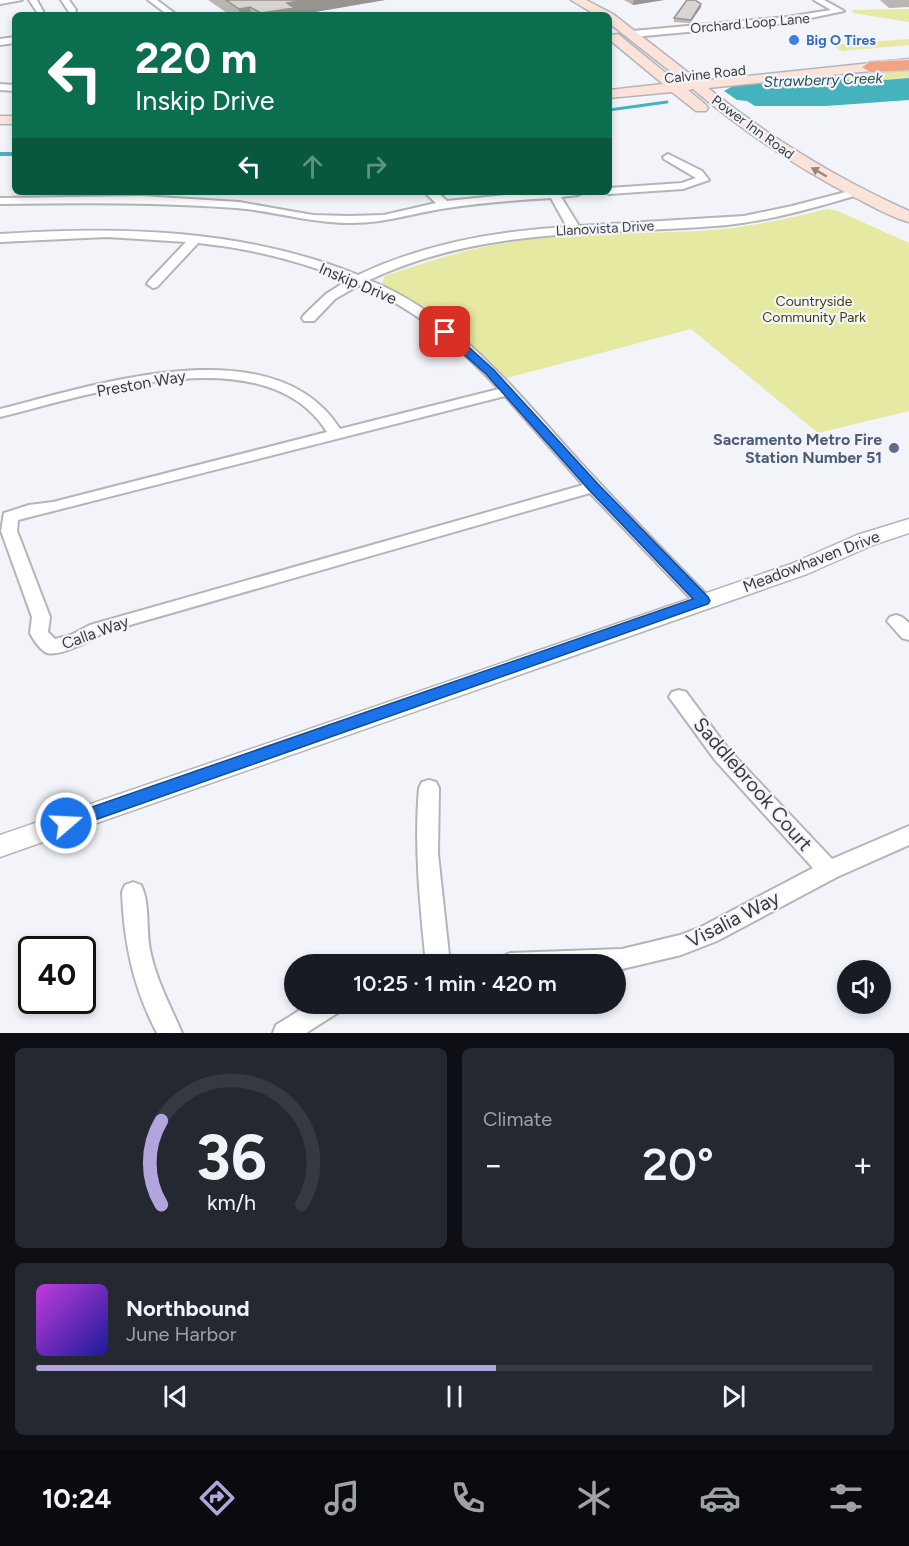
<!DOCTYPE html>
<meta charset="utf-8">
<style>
body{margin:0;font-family:Figtree,sans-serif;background:#242831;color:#f1f3f6;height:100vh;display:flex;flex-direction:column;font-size:22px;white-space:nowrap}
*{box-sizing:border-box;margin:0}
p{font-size:20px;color:#9ea1a6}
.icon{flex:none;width:33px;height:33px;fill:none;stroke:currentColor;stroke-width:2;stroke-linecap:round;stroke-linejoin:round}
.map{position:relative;height:1033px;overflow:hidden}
.panel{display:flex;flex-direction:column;gap:15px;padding:15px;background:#0d0f14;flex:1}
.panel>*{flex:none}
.guide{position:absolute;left:12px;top:12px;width:600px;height:183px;border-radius:9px;box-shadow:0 3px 9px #0003;background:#0b6e4f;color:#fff;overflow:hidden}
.buttons{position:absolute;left:837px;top:960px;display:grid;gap:12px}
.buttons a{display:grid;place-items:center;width:54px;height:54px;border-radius:50%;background:#171b24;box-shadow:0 3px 9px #0003;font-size:30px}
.speed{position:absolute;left:18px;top:936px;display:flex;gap:12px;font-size:30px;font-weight:700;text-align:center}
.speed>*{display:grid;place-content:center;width:78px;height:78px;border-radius:50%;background:#171b24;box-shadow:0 3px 9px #0003;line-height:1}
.speed .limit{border:3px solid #111;border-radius:9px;background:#fff;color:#111}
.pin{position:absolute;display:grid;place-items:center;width:51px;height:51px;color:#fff;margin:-26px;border-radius:12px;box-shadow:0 3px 9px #0006}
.me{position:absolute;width:66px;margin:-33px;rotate:71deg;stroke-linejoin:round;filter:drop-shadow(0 0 4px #0008)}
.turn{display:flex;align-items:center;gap:21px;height:126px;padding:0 24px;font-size:27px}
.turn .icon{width:78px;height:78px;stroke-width:2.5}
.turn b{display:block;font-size:42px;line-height:51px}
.lanes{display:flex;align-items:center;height:57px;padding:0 24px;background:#0003;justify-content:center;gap:30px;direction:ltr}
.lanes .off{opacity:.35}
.big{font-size:45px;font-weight:600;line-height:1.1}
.panel .tile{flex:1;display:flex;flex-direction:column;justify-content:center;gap:9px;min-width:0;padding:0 21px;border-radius:9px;background:#242831}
.panel .dial{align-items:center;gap:0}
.dial svg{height:156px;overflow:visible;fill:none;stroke:#363941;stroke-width:7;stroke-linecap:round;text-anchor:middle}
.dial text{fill:#f1f3f6;stroke:none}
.song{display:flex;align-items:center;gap:18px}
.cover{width:72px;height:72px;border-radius:9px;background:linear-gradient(135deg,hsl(290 70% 55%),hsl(240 70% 35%))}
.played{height:6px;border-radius:3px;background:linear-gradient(90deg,#b2a5dd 55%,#363941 55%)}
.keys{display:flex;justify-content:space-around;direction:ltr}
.heat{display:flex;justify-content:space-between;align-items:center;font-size:33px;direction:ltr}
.panel .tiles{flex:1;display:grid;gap:15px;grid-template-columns:1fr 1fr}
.tile:last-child{grid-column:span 2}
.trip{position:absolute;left:284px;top:954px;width:342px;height:60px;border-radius:30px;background:#171b24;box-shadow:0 3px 9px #0003;font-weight:600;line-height:60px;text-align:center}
.menu{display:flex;height:96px;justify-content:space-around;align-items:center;background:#090b0e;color:#9ea1a6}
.menu .icon{width:42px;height:42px}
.menu .selected{color:#b2a5dd}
.menu b{font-size:27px;color:#f1f3f6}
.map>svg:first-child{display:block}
.green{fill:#e5e9a2}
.water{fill:#45b3bd}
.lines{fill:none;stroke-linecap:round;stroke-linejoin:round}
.stream-far1{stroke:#45b3bd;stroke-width:3}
.stream{stroke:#45b3bd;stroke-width:4}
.minor-casing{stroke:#b4b4b9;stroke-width:4}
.tertiary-casing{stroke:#b4b4b9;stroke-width:3}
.secondary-casing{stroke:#b4b4b9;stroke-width:3}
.motorway-casing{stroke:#d0d0d1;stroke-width:3}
.minor{fill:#fff;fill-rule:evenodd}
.tertiary{fill:#fff;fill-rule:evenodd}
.secondary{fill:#fbe3da;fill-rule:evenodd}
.motorway{fill:#f3a385;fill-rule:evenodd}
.wall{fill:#bbb5b4}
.shaded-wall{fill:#989492}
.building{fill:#d9d3d1;stroke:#989492;stroke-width:1.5}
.oneway{fill:#918784}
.route{fill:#1a73e8;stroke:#114b97;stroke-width:1.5}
.shop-dot{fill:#3f7fe0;stroke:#f3f4fa;stroke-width:2}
.service-dot{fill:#5c6f8a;stroke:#f3f4fa;stroke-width:2}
.labels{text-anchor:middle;stroke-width:4.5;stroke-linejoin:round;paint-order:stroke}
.far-street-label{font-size:14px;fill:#3b3b3e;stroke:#f3f4fa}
.far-shop-label{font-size:14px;font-weight:bold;fill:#366cbe;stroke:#f3f4fa;text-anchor:start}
.far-park-label{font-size:14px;fill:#414205;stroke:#f3f4fa}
.far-water-label{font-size:15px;font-style:italic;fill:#245357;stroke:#f3f4fa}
.street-label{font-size:16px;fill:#3b3b3e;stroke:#f3f4fa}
.service-label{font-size:16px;font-weight:bold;fill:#4e5e75;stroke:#f3f4fa;text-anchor:end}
.near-street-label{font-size:20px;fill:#3b3b3e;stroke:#f3f4fa}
</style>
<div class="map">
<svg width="909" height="1033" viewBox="0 0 909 1033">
<rect width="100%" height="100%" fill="#f3f4fa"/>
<path class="green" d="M909,9V22L853,13L852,10Z
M909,39V45L843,51L831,45Z
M909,69V78L860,82L829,76Z
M827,209L838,211L909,243V411L818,433L691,329L503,379C465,337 434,307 381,285L385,276C434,259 484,244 536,238C589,232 643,234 696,231C740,229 784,220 827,209Z"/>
<path class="water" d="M829,76L860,82L909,78V100L826,106H755L747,101L737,100L724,91L733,86Z"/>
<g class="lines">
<path class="stream-far1" d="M609,110L667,102"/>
<path class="stream" d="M0,154H15"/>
<defs>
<path id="minor" d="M0,0H22L0,4Z
M29,0H37L45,15H39Z
M61,0H69L76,10L75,12H69Z
M148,0H157L177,15H168Z
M814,0H824L844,11L787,23L633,37L629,34L633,31L787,17L831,10Z
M15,37V43L0,45V39Z
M0,84L15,85V91L0,90Z
M668,154L702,171L709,180L683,189L609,194L604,192H609V188L682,183L696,178L664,159L663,157Z
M857,189L861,190V194C817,207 773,220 727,225C603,236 486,225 369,280C458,316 517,393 580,462C622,508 666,553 709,597L712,601L709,605H697L590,493L102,633C92,640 56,659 45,652C39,648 33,639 30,633L32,617L1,531L4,513L29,505L53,502L327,432C266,334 89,395 0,417V409C95,385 274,325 340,429L499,389C459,346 413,307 359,285L335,299L314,321H304L302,318L304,315L326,294L348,280C300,261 249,248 198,243L157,287L153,288L147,284L149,281L186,242L107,237L0,242V234C121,226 244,229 358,275C424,244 494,231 567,227L551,198C516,200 481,203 447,208C414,213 382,224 348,223C310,223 274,211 236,208C157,202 79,203 0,204V198L142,196L239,202L313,215L349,216L384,215L436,203L424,192H437L447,201L535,192H584L578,195L561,197L579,226L744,216L792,206ZM505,396L583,485L90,625L71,635L55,639L48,632L50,617L17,531L18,520Z
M896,615L902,617L909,623V640L902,638L887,621L890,617Z
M679,690L686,692L729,750L832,859L909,826V845L837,877L717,941L681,955L622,969L615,970V964H498L502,957L510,953L622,949L680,935L701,927L813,868L715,760L669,697L672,692Z
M429,780L436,782L439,788L438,854L450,964H426C420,905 414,847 419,788L422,782Z
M133,882L141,885C150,903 146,930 150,950C156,980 170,1005 182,1033H157C133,987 124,943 122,892L125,885Z
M310,1004H342L339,1012L306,1033H273L276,1025Z"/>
<path id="tertiary" d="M909,519V533L873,545L807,574L0,857V835L791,564L857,535Z"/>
<path id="secondary" d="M571,0H586L613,14L699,81L909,59V67L708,88C770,138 836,178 909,211V222C890,217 872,206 854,197C796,167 744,132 693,89L688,90L706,105L708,108L706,111H696L672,92L609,98V90L663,84L610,40L609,35L618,34L678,83L684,82L609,23V15H596Z
M0,116H15V124H0Z"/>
<path id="motorway" d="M909,60V70L870,72L862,67L870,62Z"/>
</defs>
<use href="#minor" class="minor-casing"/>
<use href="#tertiary" class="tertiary-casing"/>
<use href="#secondary" class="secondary-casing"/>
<use href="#motorway" class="motorway-casing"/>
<use href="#minor" class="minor"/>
<use href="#tertiary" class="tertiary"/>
<use href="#secondary" class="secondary"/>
<use href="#motorway" class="motorway"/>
</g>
<path class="wall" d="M208,0H385L297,15H230Z
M624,0H664L633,5Z
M880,0H909V7L889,8Z
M701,4V7L690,23L674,22V18Z"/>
<path class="shaded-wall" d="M306,0H385L297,15H261V13L287,3Z
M634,0H664L633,5Z
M701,4V7L690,23L691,20Z
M250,7L251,15H239V9Z"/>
<path class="building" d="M226,0H306L287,3L294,8L261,13L250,7L239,9Z
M687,0H695L701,4L691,20L674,18Z"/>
<defs><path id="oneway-solid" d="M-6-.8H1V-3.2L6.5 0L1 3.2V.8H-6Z" transform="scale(1.5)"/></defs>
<use class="oneway" href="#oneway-solid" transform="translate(819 172) rotate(-150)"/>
<path class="route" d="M445,328L449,329L494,370L598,484L708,597L710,601L708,604L72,828L66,830L60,828L57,823L60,818L693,599L589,490L486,374L441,334L440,332Z"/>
<circle class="shop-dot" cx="794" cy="40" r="6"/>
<circle class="service-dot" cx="894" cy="448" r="6"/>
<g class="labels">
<g class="far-street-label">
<text transform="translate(750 23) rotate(-5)" y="5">Orchard Loop Lane</text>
<text transform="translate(705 74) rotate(-6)" y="5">Calvine Road</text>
<text transform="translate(753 127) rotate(36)" y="5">Power Inn Road</text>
<text transform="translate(605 228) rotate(-3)" y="5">Llanovista Drive</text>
</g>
<g class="far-shop-label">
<text x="806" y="45">Big O Tires</text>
</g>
<g class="far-park-label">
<text x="814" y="306">Countryside<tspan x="814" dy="16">Community Park</tspan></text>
</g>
<g class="far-water-label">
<text transform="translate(823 80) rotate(-2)" y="5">Strawberry Creek</text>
</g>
<g class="street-label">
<text transform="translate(358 283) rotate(23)" y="6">Inskip Drive</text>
<text transform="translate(141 383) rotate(-10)" y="6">Preston Way</text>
<text transform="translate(811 561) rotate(-21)" y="6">Meadowhaven Drive</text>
<text transform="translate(95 632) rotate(-20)" y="6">Calla Way</text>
</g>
<g class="service-label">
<text x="882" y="445">Sacramento Metro Fire<tspan x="882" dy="18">Station Number 51</tspan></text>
</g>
<g class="near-street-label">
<text transform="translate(753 784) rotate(49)" y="7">Saddlebrook Court</text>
<text transform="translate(733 919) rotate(-27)" y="7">Visalia Way</text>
</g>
</g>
</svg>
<div class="buttons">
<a><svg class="icon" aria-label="sound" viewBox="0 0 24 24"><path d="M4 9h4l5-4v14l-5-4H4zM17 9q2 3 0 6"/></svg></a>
</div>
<div class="speed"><div class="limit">40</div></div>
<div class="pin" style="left:445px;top:332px;background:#d93025"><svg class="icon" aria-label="arrive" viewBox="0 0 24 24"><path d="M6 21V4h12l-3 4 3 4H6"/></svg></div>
<svg class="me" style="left:66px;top:823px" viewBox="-20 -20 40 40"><circle r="17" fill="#1a73e8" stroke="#fff" stroke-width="3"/><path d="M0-11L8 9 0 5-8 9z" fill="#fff"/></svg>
<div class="trip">10:25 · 1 min · 420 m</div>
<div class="guide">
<div class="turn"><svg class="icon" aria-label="left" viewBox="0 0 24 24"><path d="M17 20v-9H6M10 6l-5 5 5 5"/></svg><div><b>220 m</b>Inskip Drive</div></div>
<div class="lanes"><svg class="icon" aria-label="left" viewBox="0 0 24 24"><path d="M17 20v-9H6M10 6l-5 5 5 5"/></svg><svg class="icon off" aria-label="ahead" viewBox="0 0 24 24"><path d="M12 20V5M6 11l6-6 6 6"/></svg><svg class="icon off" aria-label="right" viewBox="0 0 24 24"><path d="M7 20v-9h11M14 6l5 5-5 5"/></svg></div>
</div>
</div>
<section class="panel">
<div class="tiles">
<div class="tile dial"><svg viewBox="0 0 100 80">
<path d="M14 69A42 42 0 1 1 86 69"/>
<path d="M14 69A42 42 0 0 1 14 26" stroke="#b2a5dd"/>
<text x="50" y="56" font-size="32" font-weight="700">36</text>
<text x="50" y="72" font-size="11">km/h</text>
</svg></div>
<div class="tile"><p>Climate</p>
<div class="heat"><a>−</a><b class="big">20°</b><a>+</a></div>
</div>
<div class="tile">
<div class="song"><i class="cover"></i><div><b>Northbound</b><p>June Harbor</p></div></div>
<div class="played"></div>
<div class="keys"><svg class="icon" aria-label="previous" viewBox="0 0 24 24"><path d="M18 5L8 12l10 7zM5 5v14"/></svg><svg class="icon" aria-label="pause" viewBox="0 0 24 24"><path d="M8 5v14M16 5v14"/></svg><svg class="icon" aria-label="next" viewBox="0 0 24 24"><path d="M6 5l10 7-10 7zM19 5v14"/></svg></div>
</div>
</div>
</section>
<nav class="menu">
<b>10:24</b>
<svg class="icon selected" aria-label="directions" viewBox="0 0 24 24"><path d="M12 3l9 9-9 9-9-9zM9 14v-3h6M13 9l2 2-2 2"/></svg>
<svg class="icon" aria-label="music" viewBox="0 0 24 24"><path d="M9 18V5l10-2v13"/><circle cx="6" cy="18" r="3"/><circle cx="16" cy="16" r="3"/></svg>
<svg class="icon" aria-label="phone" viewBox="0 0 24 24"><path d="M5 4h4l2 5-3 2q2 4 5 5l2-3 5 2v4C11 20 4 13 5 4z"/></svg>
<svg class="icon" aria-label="climate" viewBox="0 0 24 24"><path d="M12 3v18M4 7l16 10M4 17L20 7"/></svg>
<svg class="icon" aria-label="car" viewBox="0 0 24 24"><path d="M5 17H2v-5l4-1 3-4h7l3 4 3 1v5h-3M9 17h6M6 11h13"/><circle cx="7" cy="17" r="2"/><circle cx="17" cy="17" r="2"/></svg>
<svg class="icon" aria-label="filters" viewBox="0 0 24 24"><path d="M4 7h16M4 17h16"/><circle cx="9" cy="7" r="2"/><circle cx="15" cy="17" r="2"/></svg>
</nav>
